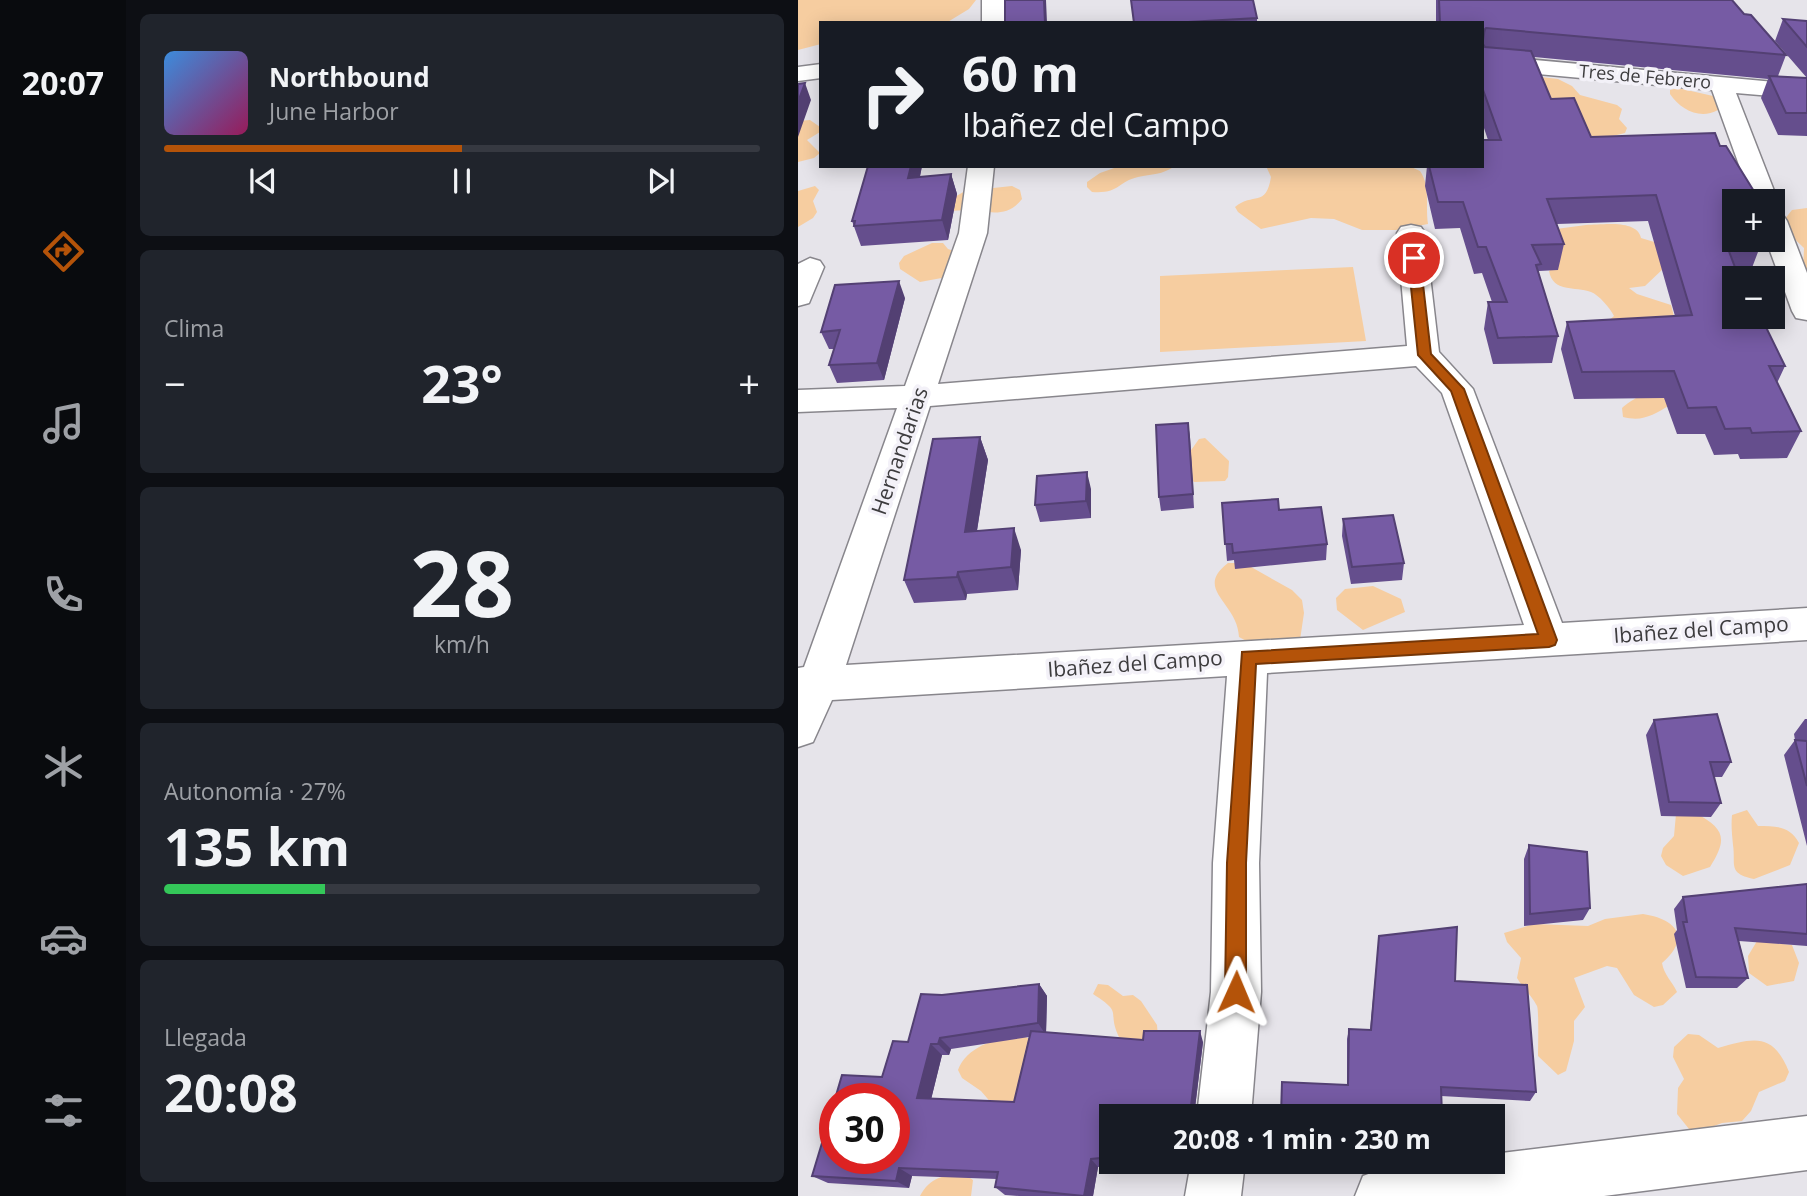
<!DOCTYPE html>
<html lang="es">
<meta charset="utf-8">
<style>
body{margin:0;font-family:"Open Sans",sans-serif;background:#20242c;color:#f1f3f6;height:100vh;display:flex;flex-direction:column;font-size:26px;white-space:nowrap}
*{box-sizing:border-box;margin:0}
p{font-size:23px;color:#9ea1a6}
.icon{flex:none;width:38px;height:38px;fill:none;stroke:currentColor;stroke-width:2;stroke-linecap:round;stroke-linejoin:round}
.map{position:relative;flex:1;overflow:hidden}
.drawer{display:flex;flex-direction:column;gap:14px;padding:14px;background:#0d0f14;width:672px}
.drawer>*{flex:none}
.top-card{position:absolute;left:21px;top:21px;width:665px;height:147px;border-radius:0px;box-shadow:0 4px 18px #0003;background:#171b24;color:#f1f3f6;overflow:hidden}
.controls{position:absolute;left:924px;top:189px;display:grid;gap:14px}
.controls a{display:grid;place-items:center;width:63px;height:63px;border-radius:0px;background:#171b24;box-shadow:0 4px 18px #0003;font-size:35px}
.speed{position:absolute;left:21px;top:1083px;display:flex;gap:14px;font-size:35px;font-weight:700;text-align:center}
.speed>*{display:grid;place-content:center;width:91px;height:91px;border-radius:50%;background:#171b24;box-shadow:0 4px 18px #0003;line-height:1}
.speed .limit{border:10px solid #d22;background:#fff;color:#111}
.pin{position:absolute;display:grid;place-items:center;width:60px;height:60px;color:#fff;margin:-30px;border:4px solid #fff;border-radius:50%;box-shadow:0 2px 7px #0007}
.me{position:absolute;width:77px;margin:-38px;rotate:1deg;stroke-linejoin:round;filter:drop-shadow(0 0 5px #0008)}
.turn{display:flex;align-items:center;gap:24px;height:147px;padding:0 28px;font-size:32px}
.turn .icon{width:91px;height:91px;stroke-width:2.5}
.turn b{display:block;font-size:49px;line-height:60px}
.big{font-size:52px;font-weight:700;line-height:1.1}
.drawer .tile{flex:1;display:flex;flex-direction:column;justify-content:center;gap:10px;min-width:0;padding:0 24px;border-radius:10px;background:#20242c}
.drawer .dial{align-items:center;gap:0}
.dial b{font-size:91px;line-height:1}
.song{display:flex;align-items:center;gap:21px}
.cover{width:84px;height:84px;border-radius:10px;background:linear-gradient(135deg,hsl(210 70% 55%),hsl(330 70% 35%))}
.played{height:7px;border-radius:4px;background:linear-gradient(90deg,#b45309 50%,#363941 50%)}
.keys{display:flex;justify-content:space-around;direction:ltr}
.heat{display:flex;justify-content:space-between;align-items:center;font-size:38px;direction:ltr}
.charge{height:10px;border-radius:5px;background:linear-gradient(90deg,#34c759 27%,#363941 0)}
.trip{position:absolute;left:301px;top:1104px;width:406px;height:70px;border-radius:0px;background:#171b24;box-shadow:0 4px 18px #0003;font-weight:700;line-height:70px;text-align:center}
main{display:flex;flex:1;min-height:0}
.dock{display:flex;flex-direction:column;width:126px;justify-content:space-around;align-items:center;background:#090b0e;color:#9ea1a6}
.dock .icon{width:49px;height:49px}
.dock .selected{color:#b45309}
.dock b{font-size:32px;color:#f1f3f6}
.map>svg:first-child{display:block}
.green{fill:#f6cda0}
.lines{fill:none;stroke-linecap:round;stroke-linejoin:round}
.minor-casing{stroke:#88868c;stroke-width:3}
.minor{fill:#fff;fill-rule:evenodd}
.wall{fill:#654e8d;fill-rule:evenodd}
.shaded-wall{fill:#534073}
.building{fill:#765ba4;stroke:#534073;stroke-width:2}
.route{fill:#b45309;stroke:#753606;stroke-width:2}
.labels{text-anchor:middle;stroke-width:7;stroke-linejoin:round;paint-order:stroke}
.far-street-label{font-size:18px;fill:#3d3c3e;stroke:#f3f1f8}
.street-label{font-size:21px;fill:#3d3c3e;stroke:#f3f1f8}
</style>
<main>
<nav class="dock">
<b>20:07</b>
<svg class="icon selected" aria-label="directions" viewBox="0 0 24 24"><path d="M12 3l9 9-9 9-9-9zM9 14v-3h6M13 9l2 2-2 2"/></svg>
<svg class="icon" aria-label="music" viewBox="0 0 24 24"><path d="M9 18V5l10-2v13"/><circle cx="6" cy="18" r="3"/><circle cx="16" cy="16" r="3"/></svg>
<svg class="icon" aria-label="phone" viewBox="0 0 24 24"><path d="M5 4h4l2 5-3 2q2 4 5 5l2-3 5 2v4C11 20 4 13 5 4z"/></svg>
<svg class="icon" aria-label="climate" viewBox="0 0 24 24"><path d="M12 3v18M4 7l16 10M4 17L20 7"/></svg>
<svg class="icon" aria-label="car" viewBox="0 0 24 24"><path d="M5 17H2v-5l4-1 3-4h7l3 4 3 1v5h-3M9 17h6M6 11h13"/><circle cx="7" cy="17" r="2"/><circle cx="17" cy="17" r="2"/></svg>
<svg class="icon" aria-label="filters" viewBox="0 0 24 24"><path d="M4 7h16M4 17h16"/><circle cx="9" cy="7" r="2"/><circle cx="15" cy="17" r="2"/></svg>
</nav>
<section class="drawer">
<div class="tile">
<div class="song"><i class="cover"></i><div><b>Northbound</b><p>June Harbor</p></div></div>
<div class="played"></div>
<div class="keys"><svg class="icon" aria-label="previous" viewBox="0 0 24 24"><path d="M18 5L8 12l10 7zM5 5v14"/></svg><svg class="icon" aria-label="pause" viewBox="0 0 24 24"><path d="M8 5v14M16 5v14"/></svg><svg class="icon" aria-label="next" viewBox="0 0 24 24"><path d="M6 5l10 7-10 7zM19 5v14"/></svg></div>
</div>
<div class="tile"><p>Clima</p>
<div class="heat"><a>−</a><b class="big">23°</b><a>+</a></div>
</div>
<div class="tile dial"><b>28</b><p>km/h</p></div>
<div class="tile"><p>Autonomía · 27%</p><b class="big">135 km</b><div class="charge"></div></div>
<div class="tile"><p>Llegada</p><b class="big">20:08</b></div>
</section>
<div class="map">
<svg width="1009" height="1196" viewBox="0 0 1009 1196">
<rect width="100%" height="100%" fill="#e6e4ea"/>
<path class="green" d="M0,0H178L171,9L148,23H23V44L0,50Z
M743,77L760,79L774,86L782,95L819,105L824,109L821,119L829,128L827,133L794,141L720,112Z
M880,88L915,96L922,105L920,110C902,120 883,110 872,94V90Z
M12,120L22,127V132L9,140L22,153L16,158L0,162V121Z
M322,166H377C364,175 354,174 340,177C319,182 322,194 294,192L289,187V182L302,173Z
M468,166H611L622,171C633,187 627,205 630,224L598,230H564L536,219L513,218L463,229L440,212L437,207C455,192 468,208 473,177Z
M17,186L21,190L15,201L19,212L15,218L0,227V191Z
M214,186L222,190L224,199C208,219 191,211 169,210C163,210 157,211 151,211L155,198L167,191Z
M1009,208V276L1005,271L1006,248L982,225L994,210Z
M788,225C804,225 839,219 843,238L863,244L866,268L847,286L831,288L839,294L873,305L877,320L809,322L816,316C812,308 801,295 793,292C777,286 755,293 751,271L758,266V229Z
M134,243H145L150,249L168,255L149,277L122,282L102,269L101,263L106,256Z
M555,267L568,341L362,352V276Z
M855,384L872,405C855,415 845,422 825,417L824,408C835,398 843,398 855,384Z
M407,438L431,461L430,477L427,481L396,482L392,478L394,468L391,453L401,439Z
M430,563H446L494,590L504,600L506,613L502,640L454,644L441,637C440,602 395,590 430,563Z
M575,586L603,599L607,612L565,630L539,610L538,598L547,589Z
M949,810L960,826C978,826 992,826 1001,843L992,865L956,879C929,873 938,865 935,845C934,834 933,826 934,815Z
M896,812C927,829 930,838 912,867L885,876L868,865L863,856L865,848L876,836L878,814Z
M845,914C878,919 894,937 864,963C866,975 874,981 879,992L865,1005L856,1007L836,995L819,968L809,966L776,978L787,1007L776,1021V1041L768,1071L760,1075L740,1056C740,1047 741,1010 739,1006C734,996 725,988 719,978L723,958L709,942L706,933L736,924L790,926L807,919Z
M959,941L994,945L1001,963L996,981L969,986L951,973L950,956Z
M300,984L310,985L325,996L335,995L343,1001L359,1025L360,1037L341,1069C334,1058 325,1047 320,1035C309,1010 326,1014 295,994Z
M890,1034L901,1035L920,1048C956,1038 975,1032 991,1072L987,1081L961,1092L953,1111L944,1121L924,1123L895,1134L879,1114L880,1088L886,1079L875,1057L876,1047Z
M221,1035L230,1038L235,1047L220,1103L201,1112L183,1091L164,1078L160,1070C168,1047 198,1038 221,1035Z
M166,1174L175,1180L173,1196H122C132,1177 146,1175 166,1174Z"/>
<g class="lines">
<defs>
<path id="minor" d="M184,0H206V23H184Z
M684,55L1009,85V99L938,93L980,201L975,207V201H954L914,90L684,69Z
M23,64V78L0,81V67Z
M170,166H196L189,233L140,384L609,346L599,233L603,227L613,225L623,227L627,233L641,352L675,389L764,623L1009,608V640L469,673L461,863L463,992L453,1116H399L413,992L415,863L429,676L34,700L15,742L0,747V668L6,667L99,408L0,412V390L107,386L161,233ZM618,366L644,393L726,625L48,665L132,406Z
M975,213L985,215L989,221L1009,273V320L998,318L994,311L968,240H975Z
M12,258L22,261L26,267L11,303L0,306V264Z
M1009,1116V1170L806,1196H557L565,1176C606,1159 651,1162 695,1162V1154Z
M393,1162H447L443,1196H387Z"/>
</defs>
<use href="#minor" class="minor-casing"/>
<use href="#minor" class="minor"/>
</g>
<path class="wall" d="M638,0H934L946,14L988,55L980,76L1009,78V136L980,135L963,98L970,79L736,57L753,99L793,137L936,240H972L967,252H960L952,273H939L936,317L987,366L979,383L1003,431L989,458L942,459L940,454L916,455L907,434H879L866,398L776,399L763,349L769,322L877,316L850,221L759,224L766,244L760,270L741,271V274L760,336L754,363L695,364L686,329L690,302H694L684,273L676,274L662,228L637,229L627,186L629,166H684L690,140L684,122V23H638Z
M459,18V23H336Z
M985,19L1009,21V78L977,41Z
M70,166H124L122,177L153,174L159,194L150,240L63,246L54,221Z
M293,166H313L293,168Z
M107,298L86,380L39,383L31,365L36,349H31L23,332Z
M390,423L396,508L363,511L361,497Z
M182,437L190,460L179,531L223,550L220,590L169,594L168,600L116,603L106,580Z
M293,489V518L242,522L237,505Z
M424,503L481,510L529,544L528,560L437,569L436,560L429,561Z
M545,519L606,563L604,580L553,584L544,536Z
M1007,719H1009V846L986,755L997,740L996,734Z
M856,720L933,762L924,777H916L923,803L913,817L863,816L848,735Z
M731,845L792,908L785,920L726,926V859Z
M1009,884V946L941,941L950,978L939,988H888L876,934L879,930L876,909L885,897Z
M581,936L657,981L738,1092L732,1101L643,1096L644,1116H483L484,1082L549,1085V1039L551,1029L572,1030Z
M241,984L249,996L248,1032L345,1040L405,1042L397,1108L402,1109L404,1116H313V1162H348L300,1167L295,1196H221L207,1195L197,1187L199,1179L114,1176L111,1188L30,1183L14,1176L144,995ZM231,1037L216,1102L133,1099L144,1055H151L153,1049Z"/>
<path class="shaded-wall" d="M246,0H248L249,23H247Z
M688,28L684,52L685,31Z
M7,83L13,100L0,137V102Z
M113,166H124L117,198L110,178Z
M153,174L159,194L150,240L144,220Z
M101,281L107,298L86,380L79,363Z
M390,423L392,437L396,508L395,494Z
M182,437L190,460L175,555L167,532Z
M289,472L293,489V518L288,501Z
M216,528L223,550L220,590L213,567Z
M160,572L169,594L168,600L159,577Z
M241,984L249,996L248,1035L240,1023Z
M402,1031L405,1042L396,1116L393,1106Z
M142,1038L153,1049L151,1055L140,1044Z
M133,1044L144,1055L131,1108L119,1098Z
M293,1159L300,1167L295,1196H286Z
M101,1168L114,1176L111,1188L98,1181Z"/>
<path class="building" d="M207,0H246L247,23H207Z
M333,0H455L459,18L391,22V23H336Z
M641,0H934L946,14L953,15L988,55L688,28L685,31V44L687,47L733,51L753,99L776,98L793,137L917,133L922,146H928L962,201H936V240H960L963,246H929L941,278H936V317H963L987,366H971L1003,431L954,433L952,428L927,429L918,407L890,408L876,371L784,372L769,322L894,315L858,195L749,199L766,244L734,245L743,264L738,265L760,336L700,338L690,302H709L688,247H680L665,202H640L631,166H684V140H703L684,87V23H642Z
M985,19L1009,21V47Z
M971,76L1009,78V113H988Z
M7,83L0,102V84Z
M70,166H113L110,178L153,174L144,220L56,226L57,221H54Z
M101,281L79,363L31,365L42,330L23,332L37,285Z
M390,423L395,494L361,497L358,425Z
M182,437L167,532L216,528L213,567L160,572L159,577L106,580L135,439Z
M289,472L288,501L237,505L239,476Z
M480,499L481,510L523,507L529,544L435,553L434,544H427L424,503Z
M595,515L606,563L554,567L545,519Z
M919,714L933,762H912L923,803L871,802L856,720Z
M997,740L1009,741V786Z
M731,845L789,852L792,908L732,914Z
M1009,884V934L937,928L950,978L898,977L885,922H889L885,897Z
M659,927L657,981L729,985L738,1092L643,1087L644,1116H513L483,1115L484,1082L550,1085L551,1029L573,1030L581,936Z
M241,984L240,1023L142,1038L140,1044H133L119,1098L216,1102L233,1031L345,1040L346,1031H402L393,1106L402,1109L401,1116H313V1157L293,1159L286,1196L197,1187L200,1172L101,1168L98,1181L14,1176L37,1100V1158H96V1099H37L44,1075L84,1077L95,1041L110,1042L123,994L144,995Z"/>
<path class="route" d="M616,254L622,258L633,354L666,389L759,640L757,645L751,647L458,664L448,863V992L445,1000L438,1003L430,1000L427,992L429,863L444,652L740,634L653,391L620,355L610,258Z"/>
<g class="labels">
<g class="far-street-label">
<text transform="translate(847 77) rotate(5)" y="6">Tres de Febrero</text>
</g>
<g class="street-label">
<text transform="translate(102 451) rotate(-71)" y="7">Hernandarias</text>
<text transform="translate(903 630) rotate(-4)" y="7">Ibañez del Campo</text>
<text transform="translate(337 664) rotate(-4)" y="7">Ibañez del Campo</text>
</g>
</g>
</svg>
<div class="controls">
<a>+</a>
<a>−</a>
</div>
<div class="speed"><div class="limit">30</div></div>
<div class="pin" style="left:616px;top:258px;background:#d93025"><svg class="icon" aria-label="arrive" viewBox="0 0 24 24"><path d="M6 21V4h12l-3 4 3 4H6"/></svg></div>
<svg class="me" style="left:438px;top:992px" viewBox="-20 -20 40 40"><path d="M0-17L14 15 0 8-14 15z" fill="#b45309" stroke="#fff" stroke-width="4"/></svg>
<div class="trip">20:08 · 1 min · 230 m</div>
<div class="top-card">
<div class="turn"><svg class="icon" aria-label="right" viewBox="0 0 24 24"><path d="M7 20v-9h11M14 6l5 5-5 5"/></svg><div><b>60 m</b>Ibañez del Campo</div></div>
</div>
</div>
</main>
